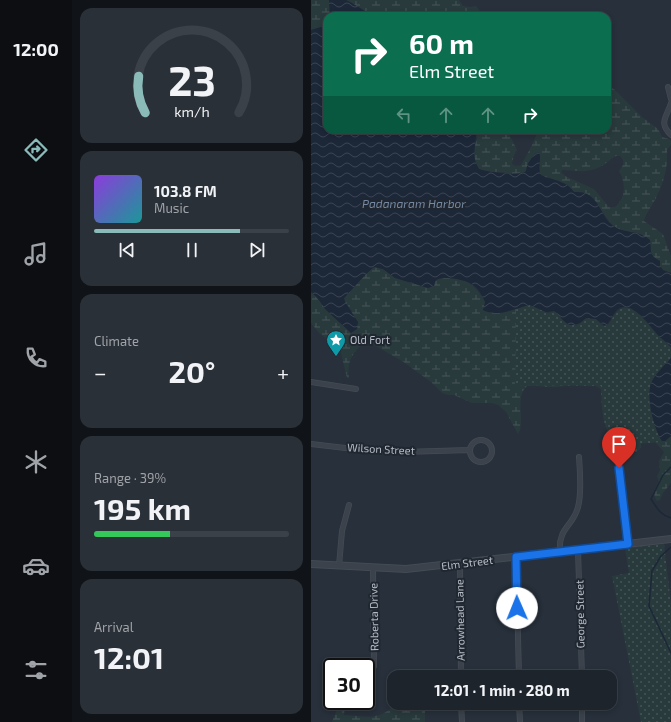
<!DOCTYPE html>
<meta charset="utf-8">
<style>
body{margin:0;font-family:"Exo 2",sans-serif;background:#2a3038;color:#f1f3f6;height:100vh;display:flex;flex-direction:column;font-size:15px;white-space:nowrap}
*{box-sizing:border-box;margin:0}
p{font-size:13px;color:#a0a4a9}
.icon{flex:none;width:22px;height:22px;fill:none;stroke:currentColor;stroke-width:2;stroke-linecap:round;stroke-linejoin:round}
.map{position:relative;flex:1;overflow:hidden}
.drawer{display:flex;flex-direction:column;gap:8px;padding:8px;background:#101418;width:239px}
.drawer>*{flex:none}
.top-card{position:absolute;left:12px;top:12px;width:288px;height:122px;border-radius:12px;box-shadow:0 2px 6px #0003,0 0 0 1px #3b4148;background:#0b6e4f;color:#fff;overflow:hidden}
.speed{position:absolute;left:12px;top:658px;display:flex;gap:8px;font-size:20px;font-weight:700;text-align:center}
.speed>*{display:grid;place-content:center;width:52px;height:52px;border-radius:50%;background:#1d242c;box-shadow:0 2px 6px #0003,0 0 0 1px #3b4148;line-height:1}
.speed .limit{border:2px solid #111;border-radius:6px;background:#fff;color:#111}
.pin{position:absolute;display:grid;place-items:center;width:34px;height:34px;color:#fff;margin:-41px -17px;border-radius:50% 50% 50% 0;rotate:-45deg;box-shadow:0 0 4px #0007}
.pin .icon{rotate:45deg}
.me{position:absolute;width:44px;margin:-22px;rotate:359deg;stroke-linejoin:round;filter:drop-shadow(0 0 3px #0008)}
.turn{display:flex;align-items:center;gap:14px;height:84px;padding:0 20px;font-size:18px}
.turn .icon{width:52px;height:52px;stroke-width:2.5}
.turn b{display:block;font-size:28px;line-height:34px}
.lanes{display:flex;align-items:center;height:38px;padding:0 20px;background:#0003;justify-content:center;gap:20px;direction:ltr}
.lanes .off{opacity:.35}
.big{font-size:30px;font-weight:700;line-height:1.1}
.drawer .widget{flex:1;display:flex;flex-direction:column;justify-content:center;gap:6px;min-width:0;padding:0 14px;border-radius:12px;background:#2a3038}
.drawer .dial{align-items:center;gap:0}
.dial svg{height:104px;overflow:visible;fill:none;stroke:#3b4148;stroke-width:7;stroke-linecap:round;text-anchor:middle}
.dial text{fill:#f1f3f6;stroke:none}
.song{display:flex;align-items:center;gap:12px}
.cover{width:48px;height:48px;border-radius:6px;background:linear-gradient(135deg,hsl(270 70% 55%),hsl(180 70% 35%))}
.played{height:4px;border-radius:2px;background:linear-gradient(90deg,#8bbbb9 75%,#3b4148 75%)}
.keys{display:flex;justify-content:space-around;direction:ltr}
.heat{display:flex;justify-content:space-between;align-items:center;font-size:22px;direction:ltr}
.charge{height:6px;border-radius:3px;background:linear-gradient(90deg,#34c759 39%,#3b4148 0)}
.trip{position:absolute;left:76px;top:670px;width:230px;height:40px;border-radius:12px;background:#1d242c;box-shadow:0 2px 6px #0003,0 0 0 1px #3b4148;font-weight:700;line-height:40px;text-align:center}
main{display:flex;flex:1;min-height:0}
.menu{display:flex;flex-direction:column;width:72px;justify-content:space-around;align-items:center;background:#0c0e12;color:#a0a4a9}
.menu .icon{width:28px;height:28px}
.menu .active{color:#8bbbb9}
.menu b{font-size:18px;color:#f1f3f6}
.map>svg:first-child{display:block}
.wetland{fill:url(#wetland-marsh);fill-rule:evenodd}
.park{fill:url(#park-dots)}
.water{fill:url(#water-waves)}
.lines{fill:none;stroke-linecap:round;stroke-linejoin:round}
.stream{stroke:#1c2738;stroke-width:1.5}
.minor-casing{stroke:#444b54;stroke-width:6}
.tertiary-casing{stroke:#444b54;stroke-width:8}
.minor{stroke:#3b424b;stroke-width:4.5}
.tertiary{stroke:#3b424b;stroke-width:6}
.route-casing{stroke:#114b97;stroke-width:10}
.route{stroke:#1a73e8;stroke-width:7}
.labels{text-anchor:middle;stroke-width:4;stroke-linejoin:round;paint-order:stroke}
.poi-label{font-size:11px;fill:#b7bdc6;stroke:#202730;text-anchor:start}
.street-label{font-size:11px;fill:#b7bdc6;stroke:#202730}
.water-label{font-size:12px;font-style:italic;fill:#7488a1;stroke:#202730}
</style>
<main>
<nav class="menu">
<b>12:00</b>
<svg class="icon active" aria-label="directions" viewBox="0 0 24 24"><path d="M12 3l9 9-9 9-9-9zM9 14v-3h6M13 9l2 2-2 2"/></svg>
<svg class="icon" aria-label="music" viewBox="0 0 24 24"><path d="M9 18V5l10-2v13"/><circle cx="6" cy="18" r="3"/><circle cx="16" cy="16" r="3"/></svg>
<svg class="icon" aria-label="phone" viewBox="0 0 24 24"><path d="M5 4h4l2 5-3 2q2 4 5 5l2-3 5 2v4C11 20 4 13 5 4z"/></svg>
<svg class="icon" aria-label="climate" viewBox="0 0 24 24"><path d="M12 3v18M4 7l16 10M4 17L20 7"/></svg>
<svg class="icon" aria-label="car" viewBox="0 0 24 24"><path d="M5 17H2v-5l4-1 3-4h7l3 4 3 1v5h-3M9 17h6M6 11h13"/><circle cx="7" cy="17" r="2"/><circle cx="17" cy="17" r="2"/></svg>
<svg class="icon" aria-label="filters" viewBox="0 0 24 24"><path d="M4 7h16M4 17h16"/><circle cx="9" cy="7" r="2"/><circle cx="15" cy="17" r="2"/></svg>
</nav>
<section class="drawer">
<div class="widget dial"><svg viewBox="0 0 100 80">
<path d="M14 69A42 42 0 1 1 86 69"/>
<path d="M14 69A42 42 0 0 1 9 41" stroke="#8bbbb9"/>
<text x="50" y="56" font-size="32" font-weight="700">23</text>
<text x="50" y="72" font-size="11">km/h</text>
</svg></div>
<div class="widget">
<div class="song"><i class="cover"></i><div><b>103.8 FM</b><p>Music</p></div></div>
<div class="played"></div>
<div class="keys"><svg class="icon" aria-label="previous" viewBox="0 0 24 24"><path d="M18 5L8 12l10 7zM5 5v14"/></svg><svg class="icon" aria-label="pause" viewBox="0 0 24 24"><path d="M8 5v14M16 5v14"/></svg><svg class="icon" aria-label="next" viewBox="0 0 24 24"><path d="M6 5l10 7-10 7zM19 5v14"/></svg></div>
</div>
<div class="widget"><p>Climate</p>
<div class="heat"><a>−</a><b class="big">20°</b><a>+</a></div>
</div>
<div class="widget"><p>Range · 39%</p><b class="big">195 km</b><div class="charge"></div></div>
<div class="widget"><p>Arrival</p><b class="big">12:01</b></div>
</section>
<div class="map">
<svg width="360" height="722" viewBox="0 0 360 722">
<defs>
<pattern id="wetland-marsh" width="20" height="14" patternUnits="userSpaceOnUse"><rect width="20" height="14" fill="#293a3c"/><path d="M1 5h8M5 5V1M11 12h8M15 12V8" fill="none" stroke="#465557"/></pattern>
<pattern id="park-dots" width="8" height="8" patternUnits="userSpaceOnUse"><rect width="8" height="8" fill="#293a3c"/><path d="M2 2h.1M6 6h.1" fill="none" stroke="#465557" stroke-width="1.8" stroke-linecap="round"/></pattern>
<pattern id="water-waves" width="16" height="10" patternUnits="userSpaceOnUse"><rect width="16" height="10" fill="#1c2738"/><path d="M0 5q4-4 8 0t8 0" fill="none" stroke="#3b4453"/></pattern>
</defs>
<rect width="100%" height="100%" fill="#27303b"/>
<path class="wetland" d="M0,0H18L19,16H16L15,26L0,30Z
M34,0H148L152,6L159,7L165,6L169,11L167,16H60C53,9 43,5 34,0Z
M296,85L304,90L331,117L347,129L351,137L358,139L360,141V145L356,150C357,167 353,183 345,198C341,206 335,213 333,221L352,234L360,256V273L352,270L349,266V261L341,256L340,251L326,233C302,229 304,229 290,210C286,204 280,199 275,193L263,192C261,190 259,187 256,185C250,181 237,178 230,175L228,172L229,159L225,153L216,165V171L213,173L199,174L191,172H176L168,169L165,163L162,151L166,139L165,130H198V134L206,150L203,155L201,164C203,165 206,167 210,165C211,164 224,140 225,136C226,133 225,133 225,130H296ZM305,156H309L312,160V165L308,171C315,183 315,197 304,207H298L283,189L254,176L250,172L251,170C264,170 275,174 289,167C295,164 299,159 305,156Z
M63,267L72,269L78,273L124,281C128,278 133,278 139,278C164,278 169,296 183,313L192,312L205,308L360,347V358L354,364L339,397C337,411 346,431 354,441L360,436V483L352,493L349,500L346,501C341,494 344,489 348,481L346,476L349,470L348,461L353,452L343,441L330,442V448L325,452L320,450L310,442L291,390C278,379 260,386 245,387C235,388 225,385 216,386C203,398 215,422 207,434L195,412L187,405L181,403H161L143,395H137L131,393L120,382L91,361L63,345H50C40,356 36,362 38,378H36L29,349L9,334L0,323V292L29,323L41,311L34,302L33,298L55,274Z
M86,703H109L114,709V722H21L26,709L33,704L34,705L33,715C57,716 67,722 86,703Z"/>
<path class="park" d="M219,305L237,313L243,311L268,323L275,318L285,319L292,326L298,324C314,291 328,314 344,332C349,338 355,341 360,347V358C353,365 345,374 341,383C333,399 344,428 351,442L312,445V448C290,435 291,410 290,386L204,385L205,308Z
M353,544L360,603V722H330L301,576L318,573L314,548Z"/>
<path class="water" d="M18,0C23,0 30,0 35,0C40,2 56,12 60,16H19Z
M16,25V130H165C166,144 159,156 168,169C177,172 208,177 215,171C216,163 220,158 226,153L228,152C231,160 226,167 230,175C237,178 250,181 256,185C259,187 261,190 263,192C267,192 272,192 276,194C290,201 291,220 304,227C315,234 329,230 339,240C341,251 337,255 349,261V266L352,270L360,273V347C356,342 350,339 346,334C338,325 321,300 307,309C301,314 300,322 294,326L285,319L275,318C272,320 270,323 267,324C254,329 251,316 243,311L235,312L219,305C204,308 187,318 172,310L174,302C171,295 168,289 161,284C154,280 136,276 127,279C124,280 124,283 123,286L117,288L84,278L72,269L63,267L55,274L33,298L34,302L47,322L46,329L40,333L14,309L6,297L0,292V30Z
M360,358V436L354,441H351C343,430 335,397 340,383C344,374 354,365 360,358Z"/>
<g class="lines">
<path class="stream" d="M360,467L352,475L340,499C346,508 349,515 360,518
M360,547L350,556L341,571L338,606L360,653"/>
<defs>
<path id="minor" d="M357,87L360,99
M360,103C356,117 347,122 360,135
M0,382L45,389
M159 451a11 11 0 1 1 22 0a11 11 0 1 1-22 0Z
M0,444L60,451L93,452L158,450
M306,453L317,544
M267,550L271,677
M249,552C247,527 262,527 267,507C271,493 269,472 268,457
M205,557L208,677
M149,564L150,677
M28,566L31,531L38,505
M62,568L63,666
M150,703L151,722
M208,703L209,722
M271,703V722"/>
<path id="tertiary" d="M0,564L95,569L360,539"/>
</defs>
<use href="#minor" class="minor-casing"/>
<use href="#tertiary" class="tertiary-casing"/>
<use href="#minor" class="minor"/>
<use href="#tertiary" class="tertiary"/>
</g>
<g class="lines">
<defs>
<path id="route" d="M206,608L205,557L317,544L308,468"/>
</defs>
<use href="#route" class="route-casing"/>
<use href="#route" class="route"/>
</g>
<defs>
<symbol id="sight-pin" viewBox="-11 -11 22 30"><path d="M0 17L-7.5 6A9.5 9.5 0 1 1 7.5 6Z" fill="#0f9aa8" stroke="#202730"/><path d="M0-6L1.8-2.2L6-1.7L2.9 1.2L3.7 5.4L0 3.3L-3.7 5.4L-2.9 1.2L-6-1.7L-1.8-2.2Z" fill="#fff"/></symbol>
</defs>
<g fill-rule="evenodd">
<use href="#sight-pin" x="14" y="329" width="22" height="30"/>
</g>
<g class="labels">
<g class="poi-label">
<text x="39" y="344">Old Fort</text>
</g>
<g class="street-label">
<text transform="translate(70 449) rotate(3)" y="4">Wilson Street</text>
<text transform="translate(156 563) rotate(-7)" y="4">Elm Street</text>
<text transform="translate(269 614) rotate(-91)" y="4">George Street</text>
<text transform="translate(63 617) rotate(-91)" y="4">Roberta Drive</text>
<text transform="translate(149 620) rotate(-91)" y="4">Arrowhead Lane</text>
</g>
<g class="water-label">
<text x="103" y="208">Padanaram Harbor</text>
</g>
</g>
</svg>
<div class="speed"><div class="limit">30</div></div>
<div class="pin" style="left:308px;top:468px;background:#d93025"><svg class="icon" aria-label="arrive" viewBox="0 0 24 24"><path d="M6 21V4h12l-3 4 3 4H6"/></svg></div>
<svg class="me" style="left:206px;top:608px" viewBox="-20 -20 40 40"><circle r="19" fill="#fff"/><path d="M0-13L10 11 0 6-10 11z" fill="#1a73e8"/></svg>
<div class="trip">12:01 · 1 min · 280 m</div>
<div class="top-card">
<div class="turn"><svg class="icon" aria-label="right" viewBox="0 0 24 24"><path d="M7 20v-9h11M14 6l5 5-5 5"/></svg><div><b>60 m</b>Elm Street</div></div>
<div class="lanes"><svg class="icon off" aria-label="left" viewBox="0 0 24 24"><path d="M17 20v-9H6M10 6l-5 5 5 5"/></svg><svg class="icon off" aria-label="ahead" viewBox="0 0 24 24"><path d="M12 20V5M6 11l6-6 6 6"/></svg><svg class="icon off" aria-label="ahead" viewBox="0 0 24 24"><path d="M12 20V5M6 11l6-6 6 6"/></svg><svg class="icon" aria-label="right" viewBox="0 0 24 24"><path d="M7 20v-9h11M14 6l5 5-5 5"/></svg></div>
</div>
</div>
</main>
